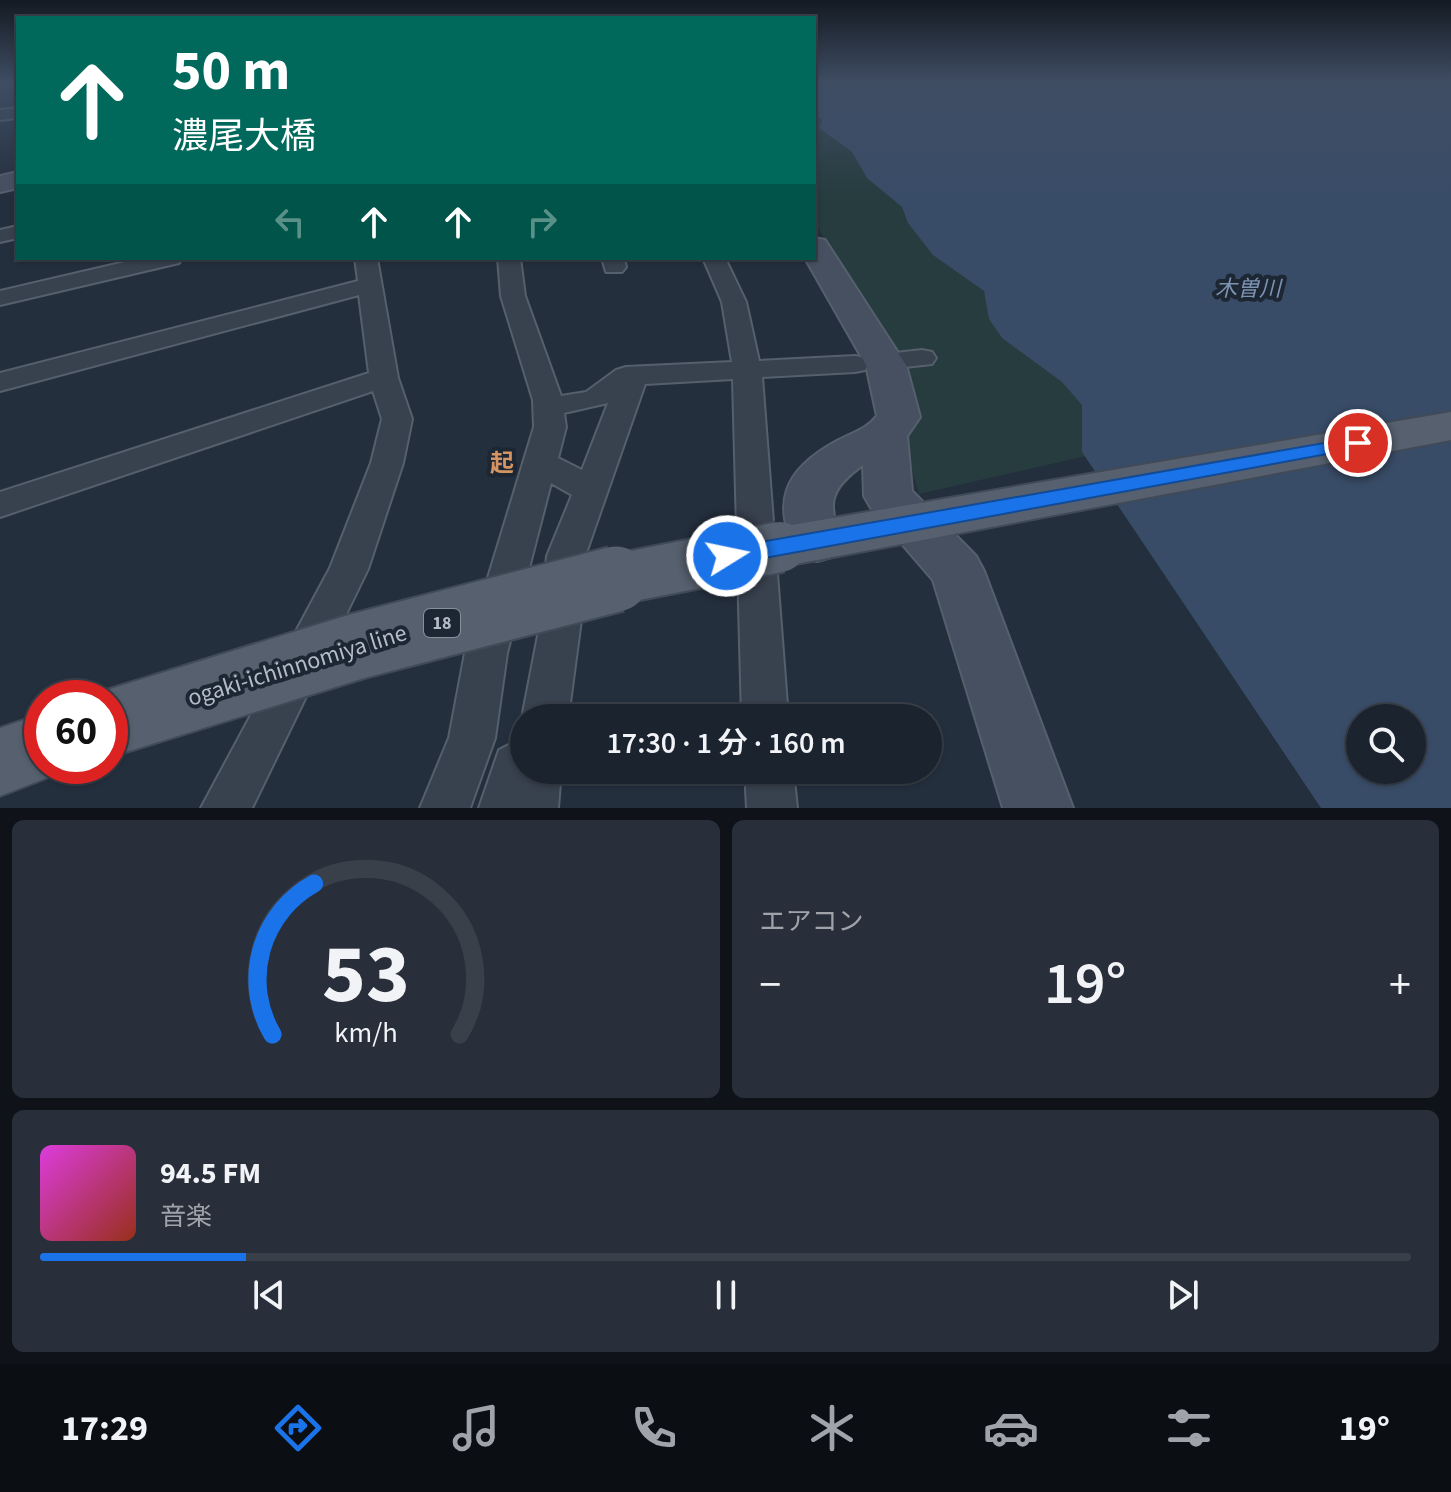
<!DOCTYPE html>
<html lang="ja">
<meta charset="utf-8">
<style>
body{margin:0;font-family:"Source Sans 3","Noto Sans JP",sans-serif;background:#282f3a;color:#f1f3f6;height:100vh;display:flex;flex-direction:column;font-size:30px;white-space:nowrap}
*{box-sizing:border-box;margin:0}
p{font-size:26px;color:#a0a4aa}
.icon{flex:none;width:44px;height:44px;fill:none;stroke:currentColor;stroke-width:2;stroke-linecap:round;stroke-linejoin:round}
.map{position:relative;height:808px;overflow:hidden}
.details{display:flex;flex-direction:column;gap:12px;padding:12px;background:#0f1319;flex:1}
.details>*{flex:none}
.banner{position:absolute;left:16px;top:16px;width:800px;height:244px;border-radius:0px;box-shadow:0 2px 6px #0004,0 0 0 2px #39404a;background:#00695c;color:#fff;overflow:hidden}
.tools{position:absolute;left:1346px;top:704px;display:grid;gap:16px}
.tools a{display:grid;place-items:center;width:80px;height:80px;border-radius:50%;background:#1b232e;box-shadow:0 2px 6px #0004,0 0 0 2px #39404a;font-size:40px}
.speed{position:absolute;left:24px;top:680px;display:flex;gap:16px;font-size:40px;font-weight:700;text-align:center}
.speed>*{display:grid;place-content:center;width:104px;height:104px;border-radius:50%;background:#1b232e;box-shadow:0 2px 6px #0004,0 0 0 2px #39404a;line-height:1}
.speed .limit{border:12px solid #d22;background:#fff;color:#111}
.pin{position:absolute;display:grid;place-items:center;width:68px;height:68px;color:#fff;margin:-34px;border:4px solid #fff;border-radius:50%;box-shadow:0 2px 8px #0007}
.me{position:absolute;width:88px;margin:-44px;rotate:80deg;stroke-linejoin:round;filter:drop-shadow(0 0 6px #0008)}
.turn{display:flex;align-items:center;gap:28px;height:168px;padding:0 24px;font-size:36px}
.turn .icon{width:104px;height:104px;stroke-width:2.5}
.turn b{display:block;font-size:56px;line-height:68px}
.lanes{display:flex;align-items:center;height:76px;padding:0 24px;background:#0003;justify-content:center;gap:40px;direction:ltr}
.lanes .off{opacity:.35}
.big{font-size:60px;font-weight:600;line-height:1.1}
.details .tile{flex:1;display:flex;flex-direction:column;justify-content:center;gap:12px;min-width:0;padding:0 28px;border-radius:12px;background:#282f3a}
.details .dial{align-items:center;gap:0}
.dial svg{height:208px;overflow:visible;fill:none;stroke:#39404a;stroke-width:7;stroke-linecap:round;text-anchor:middle}
.dial text{fill:#f1f3f6;stroke:none}
.song{display:flex;align-items:center;gap:24px}
.cover{width:96px;height:96px;border-radius:12px;background:linear-gradient(135deg,hsl(300 70% 55%),hsl(10 70% 35%))}
.played{height:8px;border-radius:4px;background:linear-gradient(90deg,#1a73e8 15%,#39404a 15%)}
.keys{display:flex;justify-content:space-around;direction:ltr}
.heat{display:flex;justify-content:space-between;align-items:center;font-size:44px;direction:ltr}
.details .tiles{flex:1;display:grid;gap:12px;grid-template-columns:1fr 1fr}
.tile:last-child{grid-column:span 2}
.trip{position:absolute;left:510px;top:704px;width:432px;height:80px;border-radius:40px;background:#1b232e;box-shadow:0 2px 6px #0004,0 0 0 2px #39404a;font-weight:600;line-height:80px;text-align:center}
.tabs{display:flex;height:128px;justify-content:space-around;align-items:center;background:#0b0e12;color:#a0a4aa}
.tabs .icon{width:56px;height:56px}
.tabs .on{color:#1a73e8}
.tabs b{font-size:36px;color:#f1f3f6}
.map>svg:first-child{display:block}
.green{fill:#263c3f}
.water{fill:#394c67;fill-rule:evenodd}
.lines{fill:none;stroke-linecap:round;stroke-linejoin:round}
.street-casing{stroke:#565f6c;stroke-width:4}
.secondary-casing{stroke:#565f6c;stroke-width:4}
.primary-casing{stroke:#414a57;stroke-width:4}
.street{fill:#38414e;fill-rule:evenodd}
.secondary{fill:#465061;fill-rule:evenodd}
.primary{fill:#56606e;fill-rule:evenodd}
.primary-bridge-far1-casing{stroke:#414a57;stroke-width:54;stroke-linecap:butt}
.primary-bridge-casing{stroke:#414a57;stroke-width:69;stroke-linecap:butt}
.primary-bridge-far1{stroke:#56606e;stroke-width:50}
.primary-bridge{stroke:#56606e;stroke-width:65}
.route{fill:#1a73e8;stroke:#114b97;stroke-width:2}
.labels{text-anchor:middle;stroke-width:8;stroke-linejoin:round;paint-order:stroke}
.shield{fill:#1d2633;stroke:#878f9c;stroke-width:2}
.shield-label{font-size:18px;font-weight:bold;fill:#b4bcc9}
.water-label{font-size:22px;font-style:italic;fill:#7c92b1;stroke:#1d2633}
.quarter-label{font-size:24px;font-weight:bold;fill:#d59563;stroke:#1d2633}
.near-street-label{font-size:24px;fill:#b4bcc9;stroke:#1d2633}
</style>
<div class="map">
<svg width="1451" height="808" viewBox="0 0 1451 808">
<rect width="100%" height="100%" fill="#242f3e"/>
<path class="green" d="M814,108L977,271L1083,403L1091,455L919,494L905,446L913,411L904,371L814,222Z"/>
<path class="water" d="M814,83H1451V808H1321L1082,452V405L1062,382L1002,338L989,319L984,291L933,255L908,223L902,207L867,178L852,152L819,128L822,120L814,114ZM1360,718H1412V770H1360Z"/>
<g class="lines">
<defs>
<path id="street" d="M18,108V118L0,120V110Z
M18,226V238L0,242V230Z
M142,258H182L179,263L0,305V291Z
M355,258H377L398,378L412,419L403,463L368,569L252,808H201L330,568L371,463L382,419L373,391L0,517V492L369,373L359,295L0,391V373L358,281Z
M498,258H520L525,296L561,396L586,392L616,370L626,367L732,362L722,302L703,258H725L746,302L759,361L855,356L865,358L869,364L865,370L855,372L762,377L788,718H742L733,379L645,384L585,556L581,620L568,718H524V722L522,718L541,620L547,556L572,495L551,483L507,653L495,738L470,808H420L449,738L465,653L534,427L533,400L501,296ZM608,403L582,470L558,458L566,427L564,413Z
M602,258H624L626,267L622,272H606Z
M922,350L932,352L936,358L932,364L905,367L895,365L891,359L895,353Z
M524,737V770H561L558,808H479L499,750Z
M745,770H793L797,808H747Z"/>
<path id="secondary" d="M18,172V188L0,192V176Z
M814,238L825,240L906,365L920,417L907,436L912,491L976,556L984,571L1073,808H1003L933,580L871,508L864,496L863,465C829,489 826,505 843,542L835,556L817,561L799,556C770,504 784,470 835,442C851,433 866,430 877,416L866,365L805,258H814Z"/>
<path id="primary" d="M1451,412V440L780,567L761,561L753,547L761,533L780,527Z
M42,714V766H68L67,770L0,796V728Z"/>
</defs>
<use href="#street" class="street-casing"/>
<use href="#secondary" class="secondary-casing"/>
<use href="#primary" class="primary-casing"/>
<use href="#street" class="street"/>
<use href="#secondary" class="secondary"/>
<use href="#primary" class="primary"/>
<defs>
<path id="primary-bridge-far1" d="M607,581L780,547"/>
<path id="primary-bridge" d="M110,723L358,646L616,579"/>
</defs>
<use href="#primary-bridge-far1" class="primary-bridge-far1-casing"/>
<use href="#primary-bridge" class="primary-bridge-casing"/>
<use href="#primary-bridge-far1" class="primary-bridge-far1"/>
<use href="#primary-bridge" class="primary-bridge"/>
</g>
<linearGradient id="sky" x2="0" y2="1"><stop stop-color="#141a22"/><stop offset="0.42" stop-color="#3f4d63"/><stop offset="1" stop-color="#3f4d63" stop-opacity="0"/></linearGradient>
<rect width="1451" height="196" fill="url(#sky)"/>
<path class="route" d="M1358,437L1368,443L1365,447L727,565L719,563L716,556L719,550L727,548Z"/>
<g class="labels">
<rect class="shield" x="424" y="609" width="36" height="28" rx="6"/>
<g class="shield-label">
<text x="442" y="629">18</text>
</g>
<g class="water-label">
<text x="1248" y="296">木曽川</text>
</g>
<g class="quarter-label">
<text x="502" y="471">起</text>
</g>
<g class="near-street-label">
<text transform="translate(297 665) rotate(-17)" y="8">ogaki-ichinnomiya line</text>
</g>
</g>
</svg>
<div class="tools">
<a><svg class="icon" aria-label="search" viewBox="0 0 24 24"><circle cx="10" cy="10" r="6"/><path d="M15 15l6 6"/></svg></a>
</div>
<div class="speed"><div class="limit">60</div></div>
<div class="pin" style="left:1358px;top:443px;background:#d93025"><svg class="icon" aria-label="arrive" viewBox="0 0 24 24"><path d="M6 21V4h12l-3 4 3 4H6"/></svg></div>
<svg class="me" style="left:727px;top:556px" viewBox="-20 -20 40 40"><circle r="17" fill="#1a73e8" stroke="#fff" stroke-width="3"/><path d="M0-11L8 9 0 5-8 9z" fill="#fff"/></svg>
<div class="trip">17:30 · 1 分 · 160 m</div>
<div class="banner">
<div class="turn"><svg class="icon" aria-label="ahead" viewBox="0 0 24 24"><path d="M12 20V5M6 11l6-6 6 6"/></svg><div><b>50 m</b>濃尾大橋</div></div>
<div class="lanes"><svg class="icon off" aria-label="left" viewBox="0 0 24 24"><path d="M17 20v-9H6M10 6l-5 5 5 5"/></svg><svg class="icon" aria-label="ahead" viewBox="0 0 24 24"><path d="M12 20V5M6 11l6-6 6 6"/></svg><svg class="icon" aria-label="ahead" viewBox="0 0 24 24"><path d="M12 20V5M6 11l6-6 6 6"/></svg><svg class="icon off" aria-label="right" viewBox="0 0 24 24"><path d="M7 20v-9h11M14 6l5 5-5 5"/></svg></div>
</div>
</div>
<section class="details">
<div class="tiles">
<div class="tile dial"><svg viewBox="0 0 100 80">
<path d="M14 69A42 42 0 1 1 86 69"/>
<path d="M14 69A42 42 0 0 1 30 11" stroke="#1a73e8"/>
<text x="50" y="56" font-size="32" font-weight="700">53</text>
<text x="50" y="72" font-size="11">km/h</text>
</svg></div>
<div class="tile"><p>エアコン</p>
<div class="heat"><a>−</a><b class="big">19°</b><a>+</a></div>
</div>
<div class="tile">
<div class="song"><i class="cover"></i><div><b>94.5 FM</b><p>音楽</p></div></div>
<div class="played"></div>
<div class="keys"><svg class="icon" aria-label="previous" viewBox="0 0 24 24"><path d="M18 5L8 12l10 7zM5 5v14"/></svg><svg class="icon" aria-label="pause" viewBox="0 0 24 24"><path d="M8 5v14M16 5v14"/></svg><svg class="icon" aria-label="next" viewBox="0 0 24 24"><path d="M6 5l10 7-10 7zM19 5v14"/></svg></div>
</div>
</div>
</section>
<nav class="tabs">
<b>17:29</b>
<svg class="icon on" aria-label="directions" viewBox="0 0 24 24"><path d="M12 3l9 9-9 9-9-9zM9 14v-3h6M13 9l2 2-2 2"/></svg>
<svg class="icon" aria-label="music" viewBox="0 0 24 24"><path d="M9 18V5l10-2v13"/><circle cx="6" cy="18" r="3"/><circle cx="16" cy="16" r="3"/></svg>
<svg class="icon" aria-label="phone" viewBox="0 0 24 24"><path d="M5 4h4l2 5-3 2q2 4 5 5l2-3 5 2v4C11 20 4 13 5 4z"/></svg>
<svg class="icon" aria-label="climate" viewBox="0 0 24 24"><path d="M12 3v18M4 7l16 10M4 17L20 7"/></svg>
<svg class="icon" aria-label="car" viewBox="0 0 24 24"><path d="M5 17H2v-5l4-1 3-4h7l3 4 3 1v5h-3M9 17h6M6 11h13"/><circle cx="7" cy="17" r="2"/><circle cx="17" cy="17" r="2"/></svg>
<svg class="icon" aria-label="filters" viewBox="0 0 24 24"><path d="M4 7h16M4 17h16"/><circle cx="9" cy="7" r="2"/><circle cx="15" cy="17" r="2"/></svg>
<b>19°</b>
</nav>
